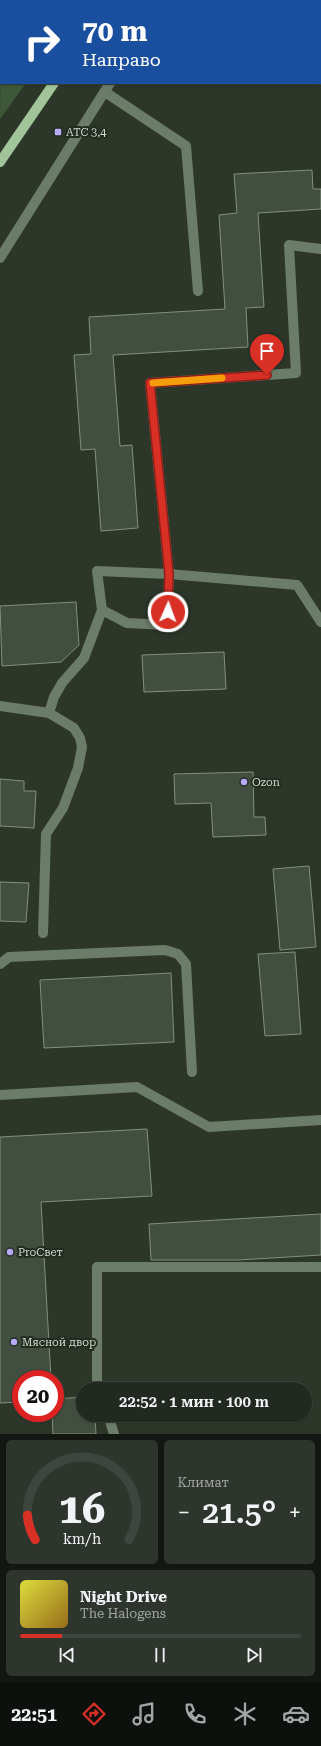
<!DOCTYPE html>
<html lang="ru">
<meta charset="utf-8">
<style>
body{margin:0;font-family:"Roboto Serif",serif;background:#2d352d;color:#f1f3f6;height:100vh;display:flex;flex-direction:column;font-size:15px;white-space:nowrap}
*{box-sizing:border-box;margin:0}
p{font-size:13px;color:#a2a6a5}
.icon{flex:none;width:22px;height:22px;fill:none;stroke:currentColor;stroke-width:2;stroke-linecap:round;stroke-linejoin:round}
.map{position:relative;height:1434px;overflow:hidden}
.sheet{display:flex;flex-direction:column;gap:6px;padding:6px;background:#121712;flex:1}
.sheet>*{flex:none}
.hud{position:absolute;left:0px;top:0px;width:321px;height:84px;box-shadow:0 1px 3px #0004,0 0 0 1px #3e453e;background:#1a4fa0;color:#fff;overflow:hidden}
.speed{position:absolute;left:12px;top:1370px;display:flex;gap:8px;font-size:20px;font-weight:700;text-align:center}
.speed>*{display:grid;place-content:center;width:52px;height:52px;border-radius:50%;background:#212920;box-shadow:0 1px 3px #0004,0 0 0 1px #3e453e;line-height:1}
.speed .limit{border:6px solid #d22;background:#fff;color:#111}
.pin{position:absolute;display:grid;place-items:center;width:34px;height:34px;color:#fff;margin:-41px -17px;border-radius:50% 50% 50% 0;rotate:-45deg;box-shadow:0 0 4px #0007}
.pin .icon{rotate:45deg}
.me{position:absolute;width:44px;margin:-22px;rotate:2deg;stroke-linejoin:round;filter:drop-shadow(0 0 3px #0008)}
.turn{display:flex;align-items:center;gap:14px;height:84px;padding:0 16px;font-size:18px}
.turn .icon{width:52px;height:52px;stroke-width:2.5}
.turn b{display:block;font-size:28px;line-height:34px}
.big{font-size:30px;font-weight:600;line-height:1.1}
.sheet .widget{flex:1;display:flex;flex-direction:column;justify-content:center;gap:6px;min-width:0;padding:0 14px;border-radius:6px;background:#2d352d}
.sheet .dial{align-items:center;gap:0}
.dial svg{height:104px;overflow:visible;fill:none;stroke:#3e453e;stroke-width:7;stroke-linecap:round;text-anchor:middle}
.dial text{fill:#f1f3f6;stroke:none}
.song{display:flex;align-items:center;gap:12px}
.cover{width:48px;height:48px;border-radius:6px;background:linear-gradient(135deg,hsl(60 70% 55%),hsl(40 70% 35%))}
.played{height:4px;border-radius:2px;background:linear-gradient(90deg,#d93025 15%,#3e453e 15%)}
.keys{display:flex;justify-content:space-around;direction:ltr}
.heat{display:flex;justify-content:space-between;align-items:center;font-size:22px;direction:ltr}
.sheet .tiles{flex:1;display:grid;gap:6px;grid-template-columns:1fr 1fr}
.widget:last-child{grid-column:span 2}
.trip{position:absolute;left:76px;top:1382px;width:236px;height:40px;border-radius:20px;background:#212920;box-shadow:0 1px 3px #0004,0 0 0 1px #3e453e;font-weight:600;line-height:40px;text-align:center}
.tab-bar{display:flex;height:64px;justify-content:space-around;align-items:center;background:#0d100d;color:#a2a6a5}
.tab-bar .icon{width:28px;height:28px}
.tab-bar .selected{color:#d93025}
.tab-bar b{font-size:18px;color:#f1f3f6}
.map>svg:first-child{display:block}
.green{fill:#3d5837}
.building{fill:#424e3f;stroke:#82907f}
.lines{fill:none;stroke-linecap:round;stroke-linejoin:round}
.minor{stroke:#6b7c68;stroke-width:10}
.major{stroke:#a1c49a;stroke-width:10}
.route-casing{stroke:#8d1f18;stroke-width:10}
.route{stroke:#d93025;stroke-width:7}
.slow{stroke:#f59e0b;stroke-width:7}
.poi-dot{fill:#b7abf8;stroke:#222d20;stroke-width:1.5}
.labels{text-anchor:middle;stroke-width:4;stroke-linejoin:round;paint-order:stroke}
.poi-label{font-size:11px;fill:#cfd7ce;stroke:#222d20;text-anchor:start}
</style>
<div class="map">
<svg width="321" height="1434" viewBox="0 0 321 1434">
<rect width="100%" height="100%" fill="#2c372a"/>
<path class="green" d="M1,24V83H26L0,119Z"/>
<path class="building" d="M312,170L313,189H321V209L258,213L264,307L246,308L248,347L113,355L120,446L132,445L138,528L101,531L95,449L81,450L74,355L91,354L89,317L225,309L219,215L237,213L234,174Z
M76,602L79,645L61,662L2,666L0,606Z
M224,652L226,689L144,692L142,655Z
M253,772L254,817H265L266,835L213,837L211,803L175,804L174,774Z
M0,779L24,781V791H36L34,828L0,826Z
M309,866L316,947L280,950L273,869Z
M0,882L29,883L26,922L0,921Z
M295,952L301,1034L265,1036L258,954Z
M171,973L174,1042L44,1048L40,980Z
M147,1129L152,1196L41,1202L51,1379H21V1402L0,1403V1137Z
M321,1214V1255L238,1260H151L149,1224Z
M83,1397V1415H95L96,1434H53L52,1413H55V1399Z"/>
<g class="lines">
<path class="minor" d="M140,1V0
M105,92L186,146L198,291
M0,258L110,83
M102,610L127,623L168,625L169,574L150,383L296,373L289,245L321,249
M0,706L49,713L54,697L62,683L84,658L102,610L97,571L169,574L297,585L321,622
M43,933L46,834L63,808L78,768L82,747L80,738L74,728L49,713
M0,964L9,957L165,950L178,954L186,964L192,1072
M0,1095L137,1087L209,1127L321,1120
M99,1389L97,1380V1267H321
M108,1415L114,1434"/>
<path class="major" d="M110,1L111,0
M0,162L54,83"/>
</g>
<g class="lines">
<defs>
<path id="route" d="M168,612L169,574L150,383L267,375"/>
</defs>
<use href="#route" class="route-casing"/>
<use href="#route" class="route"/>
<path class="slow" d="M153,383L222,378"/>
</g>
<g class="poi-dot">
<rect x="54" y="128" width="8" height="8" rx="2"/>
<circle cx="244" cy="782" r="4"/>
<circle cx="10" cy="1252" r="4"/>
<circle cx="14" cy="1342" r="4"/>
</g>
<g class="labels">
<g class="poi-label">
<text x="66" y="136">АТС 3,4</text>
<text x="252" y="786">Ozon</text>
<text x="18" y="1256">ProСвет</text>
<text x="22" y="1346">Мясной двор</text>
</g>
</g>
</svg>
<div class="speed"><div class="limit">20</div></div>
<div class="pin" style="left:267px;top:375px;background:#d93025"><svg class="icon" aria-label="arrive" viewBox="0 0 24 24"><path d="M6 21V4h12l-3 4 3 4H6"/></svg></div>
<svg class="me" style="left:168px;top:612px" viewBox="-20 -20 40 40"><circle r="17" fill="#d93025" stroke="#fff" stroke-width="3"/><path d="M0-11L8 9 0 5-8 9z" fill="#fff"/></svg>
<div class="trip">22:52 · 1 мин · 100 m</div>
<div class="hud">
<div class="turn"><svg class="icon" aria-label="right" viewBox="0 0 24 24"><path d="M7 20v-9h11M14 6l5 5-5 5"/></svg><div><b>70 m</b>Направо</div></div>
</div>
</div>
<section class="sheet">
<div class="tiles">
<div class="widget dial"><svg viewBox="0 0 100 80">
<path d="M14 69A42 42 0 1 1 86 69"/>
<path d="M14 69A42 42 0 0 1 8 50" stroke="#d93025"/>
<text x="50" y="56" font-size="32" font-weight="700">16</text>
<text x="50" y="72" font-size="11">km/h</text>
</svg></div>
<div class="widget"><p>Климат</p>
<div class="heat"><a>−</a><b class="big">21.5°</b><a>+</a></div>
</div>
<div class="widget">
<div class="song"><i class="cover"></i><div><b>Night Drive</b><p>The Halogens</p></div></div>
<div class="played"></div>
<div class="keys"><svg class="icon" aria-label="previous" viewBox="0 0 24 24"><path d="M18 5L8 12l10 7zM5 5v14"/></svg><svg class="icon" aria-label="pause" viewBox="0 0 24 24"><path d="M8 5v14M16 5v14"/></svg><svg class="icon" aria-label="next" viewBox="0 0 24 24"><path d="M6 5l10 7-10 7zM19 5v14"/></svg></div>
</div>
</div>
</section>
<nav class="tab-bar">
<b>22:51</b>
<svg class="icon selected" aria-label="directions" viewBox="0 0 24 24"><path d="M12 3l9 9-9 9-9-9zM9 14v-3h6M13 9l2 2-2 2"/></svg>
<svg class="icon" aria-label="music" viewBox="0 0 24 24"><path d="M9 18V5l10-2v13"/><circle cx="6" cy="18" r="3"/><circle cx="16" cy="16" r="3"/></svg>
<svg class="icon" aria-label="phone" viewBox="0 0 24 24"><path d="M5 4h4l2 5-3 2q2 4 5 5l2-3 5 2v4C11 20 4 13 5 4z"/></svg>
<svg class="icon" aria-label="climate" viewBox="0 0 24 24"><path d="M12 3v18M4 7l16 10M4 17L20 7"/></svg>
<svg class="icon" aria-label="car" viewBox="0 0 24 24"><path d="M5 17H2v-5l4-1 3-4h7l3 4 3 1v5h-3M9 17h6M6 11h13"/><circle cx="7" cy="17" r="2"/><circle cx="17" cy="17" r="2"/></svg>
</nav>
